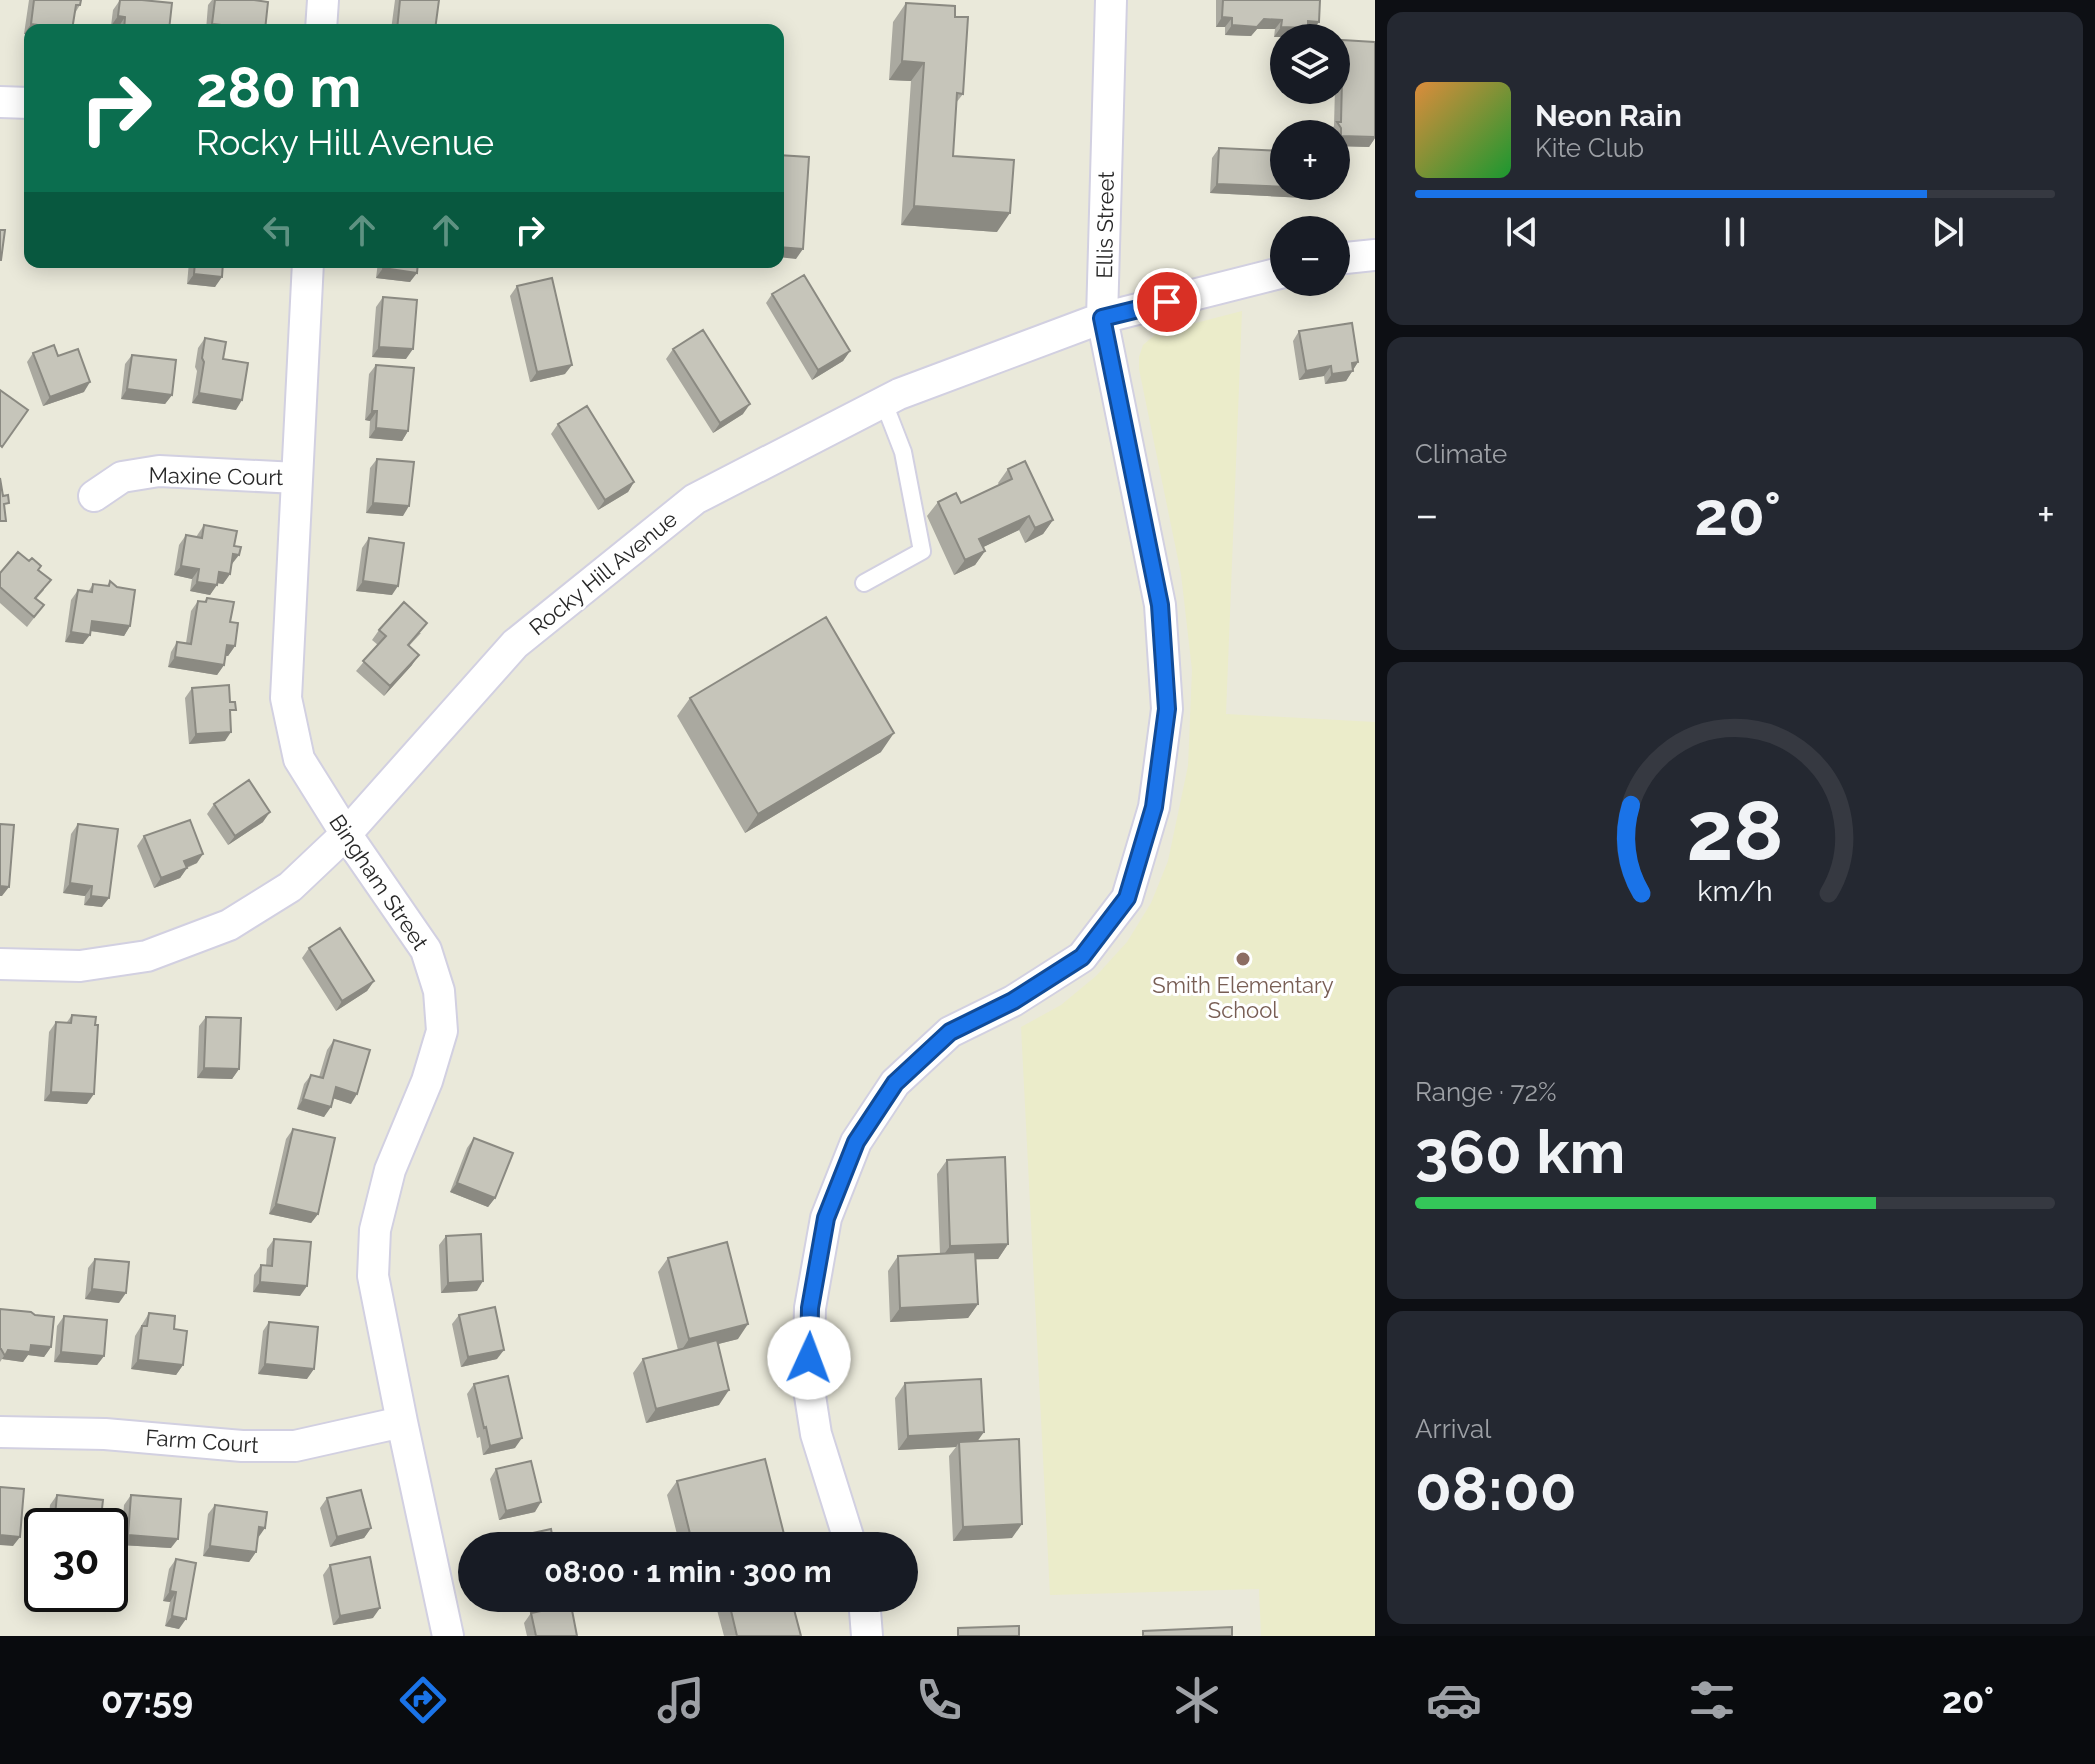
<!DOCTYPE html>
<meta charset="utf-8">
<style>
body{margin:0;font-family:Raleway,sans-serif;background:#242831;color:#f1f3f6;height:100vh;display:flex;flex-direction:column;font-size:30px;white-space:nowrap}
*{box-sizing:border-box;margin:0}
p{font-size:26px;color:#9ea1a6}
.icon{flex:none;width:44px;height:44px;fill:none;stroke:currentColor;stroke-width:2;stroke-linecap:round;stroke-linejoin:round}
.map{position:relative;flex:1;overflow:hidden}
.panel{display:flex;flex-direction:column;gap:12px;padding:12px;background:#0d0f14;width:720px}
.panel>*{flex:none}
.guide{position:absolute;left:24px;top:24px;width:760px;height:244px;border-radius:16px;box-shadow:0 4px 20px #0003;background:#0b6e4f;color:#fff;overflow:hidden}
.buttons{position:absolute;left:1270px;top:24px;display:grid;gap:16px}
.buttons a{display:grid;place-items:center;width:80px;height:80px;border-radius:50%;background:#171b24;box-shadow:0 4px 20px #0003;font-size:40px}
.speed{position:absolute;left:24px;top:1508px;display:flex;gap:16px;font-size:40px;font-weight:700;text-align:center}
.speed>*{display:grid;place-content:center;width:104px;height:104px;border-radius:50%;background:#171b24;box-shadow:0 4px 20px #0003;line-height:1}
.speed .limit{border:4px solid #111;border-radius:12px;background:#fff;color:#111}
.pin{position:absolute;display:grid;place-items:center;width:68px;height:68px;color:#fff;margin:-34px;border:4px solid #fff;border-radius:50%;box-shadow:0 2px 8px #0007}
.me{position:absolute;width:88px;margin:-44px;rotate:2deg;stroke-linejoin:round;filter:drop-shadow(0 0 6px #0008)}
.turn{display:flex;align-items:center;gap:28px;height:168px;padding:0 40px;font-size:36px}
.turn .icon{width:104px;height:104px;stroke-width:2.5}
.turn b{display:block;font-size:56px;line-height:68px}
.lanes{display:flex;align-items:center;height:76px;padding:0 40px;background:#0003;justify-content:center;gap:40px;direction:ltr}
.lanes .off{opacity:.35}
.big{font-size:60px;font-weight:700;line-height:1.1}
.panel .widget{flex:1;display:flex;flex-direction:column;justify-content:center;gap:12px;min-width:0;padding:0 28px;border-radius:16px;background:#242831}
.panel .dial{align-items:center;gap:0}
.dial svg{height:208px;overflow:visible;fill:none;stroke:#363941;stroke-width:7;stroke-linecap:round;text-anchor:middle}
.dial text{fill:#f1f3f6;stroke:none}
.song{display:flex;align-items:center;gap:24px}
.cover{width:96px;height:96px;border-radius:12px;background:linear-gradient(135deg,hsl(30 70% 55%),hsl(130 70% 35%))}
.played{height:8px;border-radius:4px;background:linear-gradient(90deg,#1a73e8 80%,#363941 80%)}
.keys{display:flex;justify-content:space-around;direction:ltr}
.heat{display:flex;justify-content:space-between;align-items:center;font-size:44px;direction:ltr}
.charge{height:12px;border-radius:6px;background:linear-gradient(90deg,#34c759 72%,#363941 0)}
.trip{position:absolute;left:458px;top:1532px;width:460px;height:80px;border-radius:40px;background:#171b24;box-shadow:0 4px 20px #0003;font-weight:700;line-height:80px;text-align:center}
.tabs{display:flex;height:128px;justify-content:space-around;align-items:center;background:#090b0e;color:#9ea1a6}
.tabs .icon{width:56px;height:56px}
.tabs .selected{color:#1a73e8}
.tabs b{font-size:36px;color:#f1f3f6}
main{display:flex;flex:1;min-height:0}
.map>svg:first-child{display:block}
.education{fill:#ebecca}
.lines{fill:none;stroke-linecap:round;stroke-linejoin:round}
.lane-casing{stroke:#d2d0e1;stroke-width:20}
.street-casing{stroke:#d2d0e1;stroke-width:34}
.lane{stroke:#fff;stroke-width:16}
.street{stroke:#fff;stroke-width:30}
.wall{fill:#aaa9a0}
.shaded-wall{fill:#8b8a82}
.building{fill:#c6c5ba;stroke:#8b8a82;stroke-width:2}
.route-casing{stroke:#114b97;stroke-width:20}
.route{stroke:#1a73e8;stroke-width:14}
.education-dot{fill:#8d6e63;stroke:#fff;stroke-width:3}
.labels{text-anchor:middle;stroke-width:6;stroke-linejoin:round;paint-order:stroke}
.street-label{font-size:22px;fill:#282828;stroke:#fff}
.education-label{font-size:22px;fill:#785e54;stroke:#fff}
</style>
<main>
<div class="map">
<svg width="1375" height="1636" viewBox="0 0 1375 1636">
<rect width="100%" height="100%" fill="#eae9da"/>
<path class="education" d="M1242,311L1226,714L1375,722V1636H1261L1259,1589L1050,1595L1021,1027L1061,1005L1096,976L1127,942L1151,903L1168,861L1188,766L1192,670L1181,574L1139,369V357L1143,345L1157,333Z"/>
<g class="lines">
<defs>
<path id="lane" d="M864,583L922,551L903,452L884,403"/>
<path id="street" d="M321,30L323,0
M0,102L30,103
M1336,259L1375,255
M308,262L286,698L299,759L346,834L426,950L439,991L442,1031L427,1081L390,1170L375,1230L373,1276L402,1422L448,1636
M94,496L122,477L159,471L296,478
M0,964L80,966L147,956L229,925L290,887L346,834L515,644L695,499L899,394L1102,318L1284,272
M0,1432L105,1434L242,1446H295L402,1422
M851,1546L816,1434L808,1383L810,1308L826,1218L856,1142L895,1083L950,1032L1013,1001L1082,957L1127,898L1154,807L1167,709L1160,605L1102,318L1111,0
M864,1598L867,1636"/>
</defs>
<use href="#lane" class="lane-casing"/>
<use href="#street" class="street-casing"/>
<use href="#lane" class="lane"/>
<use href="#street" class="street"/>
</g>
<path class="wall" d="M29,0H81L80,5L75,13L24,34Z
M120,0L169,30H118L119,26H111L113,10Z
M212,0H254L265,30H206L208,5Z
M395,0H439L435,30H391Z
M1216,0H1320L1312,31H1305L1301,37H1274L1275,29H1257L1251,36L1225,35V27H1216Z
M906,3L955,17L963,94L956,103L953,156L997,232L901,225L911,81L889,80L893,22Z
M1342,40L1375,138L1369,147L1336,146V134H1332L1330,131L1334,126L1336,49Z
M1219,148L1312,188L1305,198L1210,193L1212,158Z
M189,262H223L215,287L187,284Z
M378,262H418L410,282L376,278Z
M517,286L565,374L530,382L510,296Z
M772,294L850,351L843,361L812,380L766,303Z
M383,297L406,359L372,357L376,307Z
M1299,331L1358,362L1346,381L1325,384L1324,376L1299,380L1293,341Z
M205,338L223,359L236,410L192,403L197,371L195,367L198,348Z
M673,349L743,414L713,433L666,359Z
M33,353L58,356L84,392L43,406L27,362Z
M132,355L172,395L165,404L121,399L125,364Z
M376,365L408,431L402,441L369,438L370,421L365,420L369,374Z
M558,424L634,482L628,492L598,510L551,434Z
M377,459L403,516L366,513L370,468Z
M1008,469L1053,520L1043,534L1025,543L1019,530L983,547L985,551L975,565L954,575L927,516L938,502L961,503L999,485L998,483Z
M204,525L232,564L230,574L223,584L217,583L210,595L190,591L192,579L174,575L179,545L186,535L196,537Z
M369,538L392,595L356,591L362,548Z
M39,570L44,590L36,599L44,605L27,627L0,603V573Z
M110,581L130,626L124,636L90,631L83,644L65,642L71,600L78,590L88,592L93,584L107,586Z
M207,598L230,622L235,646L228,656H226L224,665L217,675L168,667L171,652L177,642L186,643L191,611L198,601L204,602Z
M379,630L421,633L409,646L412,665L384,696L356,671L378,645L372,640Z
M192,688L230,718L225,741L189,744L185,698Z
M690,698L881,752L745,833L677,716Z
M214,804L263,822L228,845L207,814Z
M78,824L102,907L84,905L85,896L63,893L71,834Z
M144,836L197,863L187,868L180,878L154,888L137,846Z
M309,948L374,981L367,991L336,1011L302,958Z
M72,1015L87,1104L44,1101L49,1032L56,1022H67Z
M206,1017L239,1069L232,1079L197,1078L199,1026Z
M334,1040L351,1104L333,1098L324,1117L297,1109L304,1084L311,1075L319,1077L327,1050Z
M293,1129L318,1214L311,1223L269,1214L286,1139Z
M474,1138L495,1198L488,1207L450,1192L467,1148Z
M947,1160L1008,1244L998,1259H976L978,1304L968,1318L890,1322L888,1271L898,1256L940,1254L937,1174Z
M446,1236L477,1291L441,1293L439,1245Z
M274,1239L300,1296L253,1292L254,1275L261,1265L266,1266L267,1249Z
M668,1258L738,1339L718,1344L719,1405L646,1423L633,1373L643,1359L678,1350L658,1272Z
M95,1259L119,1303L85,1299L88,1268Z
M0,1309L51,1347L44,1357L28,1355L23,1362L2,1359L0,1362Z
M149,1313L174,1329L183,1365L176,1375L131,1369L135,1336Z
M459,1315L497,1359L461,1367L452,1324Z
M64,1316L104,1356L97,1365L54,1362L57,1326Z
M269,1322L307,1379L258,1374L263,1331Z
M905,1383L977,1441L1012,1538L953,1541L949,1456L956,1447L898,1450L895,1398Z
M474,1384L515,1448L483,1455L480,1437L477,1438L467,1394Z
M496,1469L535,1512L499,1520L490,1479Z
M677,1481L787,1546H680L667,1495Z
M57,1495L100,1526H48L50,1505Z
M131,1495L171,1548L121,1545L124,1505Z
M327,1498L371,1528L364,1538L330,1547L320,1508Z
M215,1505L256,1552L249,1562L203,1556L208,1514Z
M510,1538L554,1546H504Z
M176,1559L179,1629L165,1626L170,1602L163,1601L169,1569Z
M330,1565L373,1618L333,1625L323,1575Z
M725,1598H791L801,1636H724L717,1610Z
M531,1613L577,1636H527L524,1623Z"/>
<path class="shaded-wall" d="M118,16L125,17L119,26H111Z
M1222,17L1232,18L1225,27H1216Z
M1264,19L1282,20L1275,29H1257L1251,36L1225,35L1232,25Z
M1308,21L1319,22L1312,31H1305L1301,37H1274L1281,27Z
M31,24L72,30H30V35L24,34Z
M212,24L230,26L227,30H208Z
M902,61L924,63L911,81L889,80Z
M1339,80H1342L1336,89V84Z
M1341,136L1375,138L1369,147L1336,146V142Z
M1217,184L1312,188L1305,198L1210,193Z
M914,206L1010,213L997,232L901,225Z
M778,247L803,249L796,259L778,257Z
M383,268L417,273L410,282L376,278Z
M194,274L222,277L215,287L187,284Z
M379,347L413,349L406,359L372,357Z
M850,351L843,361L812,380L818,370Z
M1358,362L1346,381L1325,384L1332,374L1352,363Z
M572,365L565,374L530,382L537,372Z
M1331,366L1324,376L1299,380L1306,371Z
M90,382L84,392L43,406L50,397Z
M127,389L172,395L165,404L121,399Z
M199,393L242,400L236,410L192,403Z
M750,404L743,414L713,433L720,423Z
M372,411H377L370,421L365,420Z
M376,428L408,431L402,441L369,438Z
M634,482L628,492L598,510L605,500Z
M373,503L409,506L403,516L366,513Z
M1029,516L1019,530L969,554L979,539Z
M1053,520L1043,534L1025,543L1035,528Z
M985,551L975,565L954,575L965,560Z
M233,554L239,555L232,564L227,563Z
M181,566L199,569L192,579L174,575Z
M219,572L230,574L223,584L212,582Z
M363,581L398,586L392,595L356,591Z
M197,582L217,585L210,595L190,591Z
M92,621L130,626L124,636L85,630Z
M71,632L90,635L83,644L65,642Z
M227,645L235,646L228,656L221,655Z
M419,655L412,665L384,696L390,686Z
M175,657L224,665L217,675L168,667Z
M231,732L225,741L189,744L196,734Z
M894,733L881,752L745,833L758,814Z
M270,812L263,822L228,845L235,836Z
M203,854L197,863L177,871L184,861Z
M187,868L180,878L154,888L161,878Z
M70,883L92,886L85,896L63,893Z
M0,886L9,887L2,896H0Z
M91,896L109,898L102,907L84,905Z
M374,981L367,991L336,1011L342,1001Z
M204,1068L239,1069L232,1079L197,1078Z
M336,1087L357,1094L351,1104L329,1097Z
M51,1092L94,1094L87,1104L44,1101Z
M303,1099L331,1107L324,1117L297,1109Z
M457,1183L495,1198L488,1207L450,1192Z
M276,1204L318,1214L311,1223L269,1214Z
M1008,1244L998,1259L940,1260L950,1246Z
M483,1281L477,1291L441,1293L448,1283Z
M260,1282L307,1286L300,1296L253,1292Z
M92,1289L126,1293L119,1303L85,1299Z
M978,1304L968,1318L890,1322L900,1308Z
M748,1324L738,1339L679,1354L689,1339Z
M31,1345L51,1347L44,1357L28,1355L23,1362L2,1359L8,1350Z
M504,1350L497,1359L461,1367L468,1357Z
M61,1352L104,1356L97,1365L54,1362Z
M138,1360L183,1365L176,1375L131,1369Z
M265,1364L314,1369L307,1379L258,1374Z
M729,1390L719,1405L646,1423L656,1409Z
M984,1432L974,1446L959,1442L956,1447L898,1450L908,1436Z
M522,1438L515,1448L483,1455L490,1446Z
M541,1502L535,1512L499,1520L506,1511Z
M1022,1524L1012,1538L953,1541L963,1527Z
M259,1527L265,1528L258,1538Z
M371,1528L364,1538L330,1547L337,1537Z
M0,1535L20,1537L13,1546L0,1545Z
M128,1535L178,1539L171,1548L121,1545Z
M210,1546L256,1552L249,1562L203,1556Z
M170,1591L176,1592L170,1602L163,1601Z
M380,1608L373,1618L333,1625L340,1616Z
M172,1616L186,1619L179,1629L165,1626Z"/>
<path class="building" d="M34,0H81L80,5H76L72,30L31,24Z
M120,0H142L172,3L169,30H124L125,17L118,16Z
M215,0H254L268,2L265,30H230V26L212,24Z
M400,0H439L435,30H397Z
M1223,0H1320L1319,22L1308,21V28L1281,27L1282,20L1264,19L1257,27L1232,25V18L1222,17Z
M906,3L955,6V17H968L963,94L957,93L953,156L1014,160L1010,213L914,206L924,63L902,61Z
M1342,40L1375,42V137L1341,136V128L1337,122H1341L1342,80H1339L1343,71Z
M1219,148L1284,151V186H1312V188L1217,184Z
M778,155L809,157L803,249L778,247Z
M0,230H5L1,260H0Z
M195,262H223L222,277L194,274Z
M384,262H418L417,273L383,268Z
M804,275L850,351L818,370L772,294Z
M552,278L572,365L537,372L517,286Z
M383,297L417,300L413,349L379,347Z
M1352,323L1358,362L1352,363L1353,371L1332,374L1331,366L1306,371L1299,331Z
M703,330L750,404L720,423L673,349Z
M205,338L226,342L223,359L248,363L242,400L199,393L204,362L202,358Z
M54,345L58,356L78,349L90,382L50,397L33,353Z
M132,355L176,360L172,395L127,389Z
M376,365L414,368L408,431L376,428L377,411H372Z
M0,390L28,410L2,447L0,445Z
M587,406L634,482L605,500L558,424Z
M377,459L414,462L409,506L373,503Z
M1025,461L1053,520L1035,528L1029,516L979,539L985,551L965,560L938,502L956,493L961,503L1012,479L1008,469Z
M0,478L3,496L8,495L9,503L4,504L6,521H0Z
M204,525L237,531L234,546L241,547L239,555L233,554L230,574L219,572L217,585L197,582L199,569L181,566L186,535L202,538Z
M369,538L404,543L398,586L363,581Z
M18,552L29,561L32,558L41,566L38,570L51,580L35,598L44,605L34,617L0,587V573Z
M110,581L117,587L135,590L130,626L92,621L90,635L71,632L78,590L92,592L93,584L109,586Z
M207,598L234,602L230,622L238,623L235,646L227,645L224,665L175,657L177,642L191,644L198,601L206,602Z
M404,602L427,623L408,645L419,655L390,686L363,661L386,636L379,630Z
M826,617L894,733L758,814L690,698Z
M229,685L230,702H235L236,710H230L231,732L196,734L192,688Z
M249,780L270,812L235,836L214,804Z
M190,820L203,854L184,861L187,868L161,878L144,836Z
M0,824L14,825L9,887L0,886Z
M78,824L118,829L109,898L91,896L92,886L70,883Z
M340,928L374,981L342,1001L309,948Z
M72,1015L96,1017L95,1025H98L94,1094L51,1092L56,1022L71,1023Z
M206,1017L241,1018L239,1069L204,1068Z
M334,1040L370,1050L357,1094L336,1087L331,1107L303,1099L311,1075L323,1078Z
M293,1129L335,1138L318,1214L276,1204Z
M474,1138L513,1153L495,1198L457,1183Z
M1005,1157L1008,1244L950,1246L947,1160Z
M481,1234L483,1281L448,1283L446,1236Z
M274,1239L311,1242L307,1286L260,1282L261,1265L272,1266Z
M727,1242L748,1324L689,1339L668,1258Z
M975,1252L978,1304L900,1308L898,1256Z
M95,1259L129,1262L126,1293L92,1289Z
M495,1307L504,1350L468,1357L459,1315Z
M0,1309L31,1312L35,1315L54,1317L51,1347L31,1345L30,1352L8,1350L5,1356L1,1349H0Z
M149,1313L175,1316L174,1329L187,1331L183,1365L138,1360L142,1326H147Z
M64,1316L107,1320L104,1356L61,1352Z
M269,1322L318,1327L314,1369L265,1364Z
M717,1340L729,1390L656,1409L643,1359Z
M508,1376L522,1438L490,1446L486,1427L484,1428L474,1384Z
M981,1379L984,1432L908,1436L905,1383Z
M1019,1439L1022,1524L963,1527L959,1442Z
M765,1459L787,1546H693L677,1481Z
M531,1461L541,1502L506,1511L496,1469Z
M0,1487L24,1489L20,1537L0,1535Z
M361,1490L371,1528L337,1537L327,1498Z
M57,1495L103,1500L100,1526H54Z
M131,1495L181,1499L178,1539L128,1535Z
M215,1505L267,1512L265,1528L259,1527L256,1552L210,1546Z
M551,1529L554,1546H512L510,1538Z
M370,1557L380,1608L340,1616L330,1565Z
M176,1559L196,1563L186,1619L172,1616L176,1592L170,1591Z
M728,1598H791L801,1636H737Z
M571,1605L577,1636H536L531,1613Z
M1019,1626V1636H958V1628Z
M1232,1627V1636H1143V1631Z"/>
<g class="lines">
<defs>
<path id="route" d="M809,1358L810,1308L826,1218L856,1142L895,1083L950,1032L1013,1001L1082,957L1127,898L1154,807L1167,709L1160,605L1102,318L1167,302"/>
</defs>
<use href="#route" class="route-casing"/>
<use href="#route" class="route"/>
</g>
<circle class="education-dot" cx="1243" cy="959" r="8"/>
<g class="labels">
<g class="street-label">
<text transform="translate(1105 225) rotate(-89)" y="8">Ellis Street</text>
<text transform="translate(216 476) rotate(1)" y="8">Maxine Court</text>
<text transform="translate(603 573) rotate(-39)" y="8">Rocky Hill Avenue</text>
<text transform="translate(379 882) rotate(56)" y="8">Bingham Street</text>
<text transform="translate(202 1441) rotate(4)" y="8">Farm Court</text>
</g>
<g class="education-label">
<text x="1243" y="993">Smith Elementary<tspan x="1243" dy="25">School</tspan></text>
</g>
</g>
</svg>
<div class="buttons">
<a><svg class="icon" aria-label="layers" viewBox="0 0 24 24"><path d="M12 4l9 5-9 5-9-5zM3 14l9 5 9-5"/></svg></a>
<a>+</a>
<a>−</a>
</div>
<div class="speed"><div class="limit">30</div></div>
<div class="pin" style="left:1167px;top:302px;background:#d93025"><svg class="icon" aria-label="arrive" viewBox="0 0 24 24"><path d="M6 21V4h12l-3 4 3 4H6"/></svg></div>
<svg class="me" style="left:809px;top:1358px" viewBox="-20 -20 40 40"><circle r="19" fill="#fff"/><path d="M0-13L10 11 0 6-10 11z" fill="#1a73e8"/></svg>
<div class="trip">08:00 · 1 min · 300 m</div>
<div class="guide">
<div class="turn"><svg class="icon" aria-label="right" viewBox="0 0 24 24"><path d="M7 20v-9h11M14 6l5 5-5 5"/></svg><div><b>280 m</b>Rocky Hill Avenue</div></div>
<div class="lanes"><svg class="icon off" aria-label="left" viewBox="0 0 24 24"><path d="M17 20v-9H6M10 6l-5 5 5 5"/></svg><svg class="icon off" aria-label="ahead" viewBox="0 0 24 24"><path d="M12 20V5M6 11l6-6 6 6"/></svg><svg class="icon off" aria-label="ahead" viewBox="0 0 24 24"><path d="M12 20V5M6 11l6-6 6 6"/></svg><svg class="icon" aria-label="right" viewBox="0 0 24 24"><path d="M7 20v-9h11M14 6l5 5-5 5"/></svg></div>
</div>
</div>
<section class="panel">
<div class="widget">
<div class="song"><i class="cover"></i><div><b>Neon Rain</b><p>Kite Club</p></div></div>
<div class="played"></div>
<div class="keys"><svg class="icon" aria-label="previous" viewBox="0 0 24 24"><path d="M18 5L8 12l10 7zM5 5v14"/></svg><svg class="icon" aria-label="pause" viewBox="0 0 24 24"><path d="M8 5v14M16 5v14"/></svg><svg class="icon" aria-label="next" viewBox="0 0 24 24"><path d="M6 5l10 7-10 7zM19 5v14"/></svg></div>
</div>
<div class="widget"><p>Climate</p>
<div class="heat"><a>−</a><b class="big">20°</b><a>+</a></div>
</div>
<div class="widget dial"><svg viewBox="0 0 100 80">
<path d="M14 69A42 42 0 1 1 86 69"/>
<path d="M14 69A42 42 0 0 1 10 35" stroke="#1a73e8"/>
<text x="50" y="56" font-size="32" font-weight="700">28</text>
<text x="50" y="72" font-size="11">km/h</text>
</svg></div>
<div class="widget"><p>Range · 72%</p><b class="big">360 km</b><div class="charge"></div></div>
<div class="widget"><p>Arrival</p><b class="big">08:00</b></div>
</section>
</main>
<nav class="tabs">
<b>07:59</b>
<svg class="icon selected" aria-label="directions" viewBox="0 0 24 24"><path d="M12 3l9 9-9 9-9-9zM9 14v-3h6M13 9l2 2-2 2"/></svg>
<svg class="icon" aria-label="music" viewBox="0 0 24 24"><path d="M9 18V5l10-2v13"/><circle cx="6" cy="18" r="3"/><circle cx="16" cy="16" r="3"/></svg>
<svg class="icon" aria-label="phone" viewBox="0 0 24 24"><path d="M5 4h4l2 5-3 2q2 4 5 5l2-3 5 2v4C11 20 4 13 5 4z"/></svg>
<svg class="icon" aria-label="climate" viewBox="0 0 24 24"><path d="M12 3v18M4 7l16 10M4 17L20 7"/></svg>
<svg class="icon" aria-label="car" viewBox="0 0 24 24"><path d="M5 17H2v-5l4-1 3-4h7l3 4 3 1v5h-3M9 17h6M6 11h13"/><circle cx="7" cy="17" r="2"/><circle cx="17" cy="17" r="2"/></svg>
<svg class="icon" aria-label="filters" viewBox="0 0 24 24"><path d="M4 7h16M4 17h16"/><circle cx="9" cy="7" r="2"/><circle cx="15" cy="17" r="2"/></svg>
<b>20°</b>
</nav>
